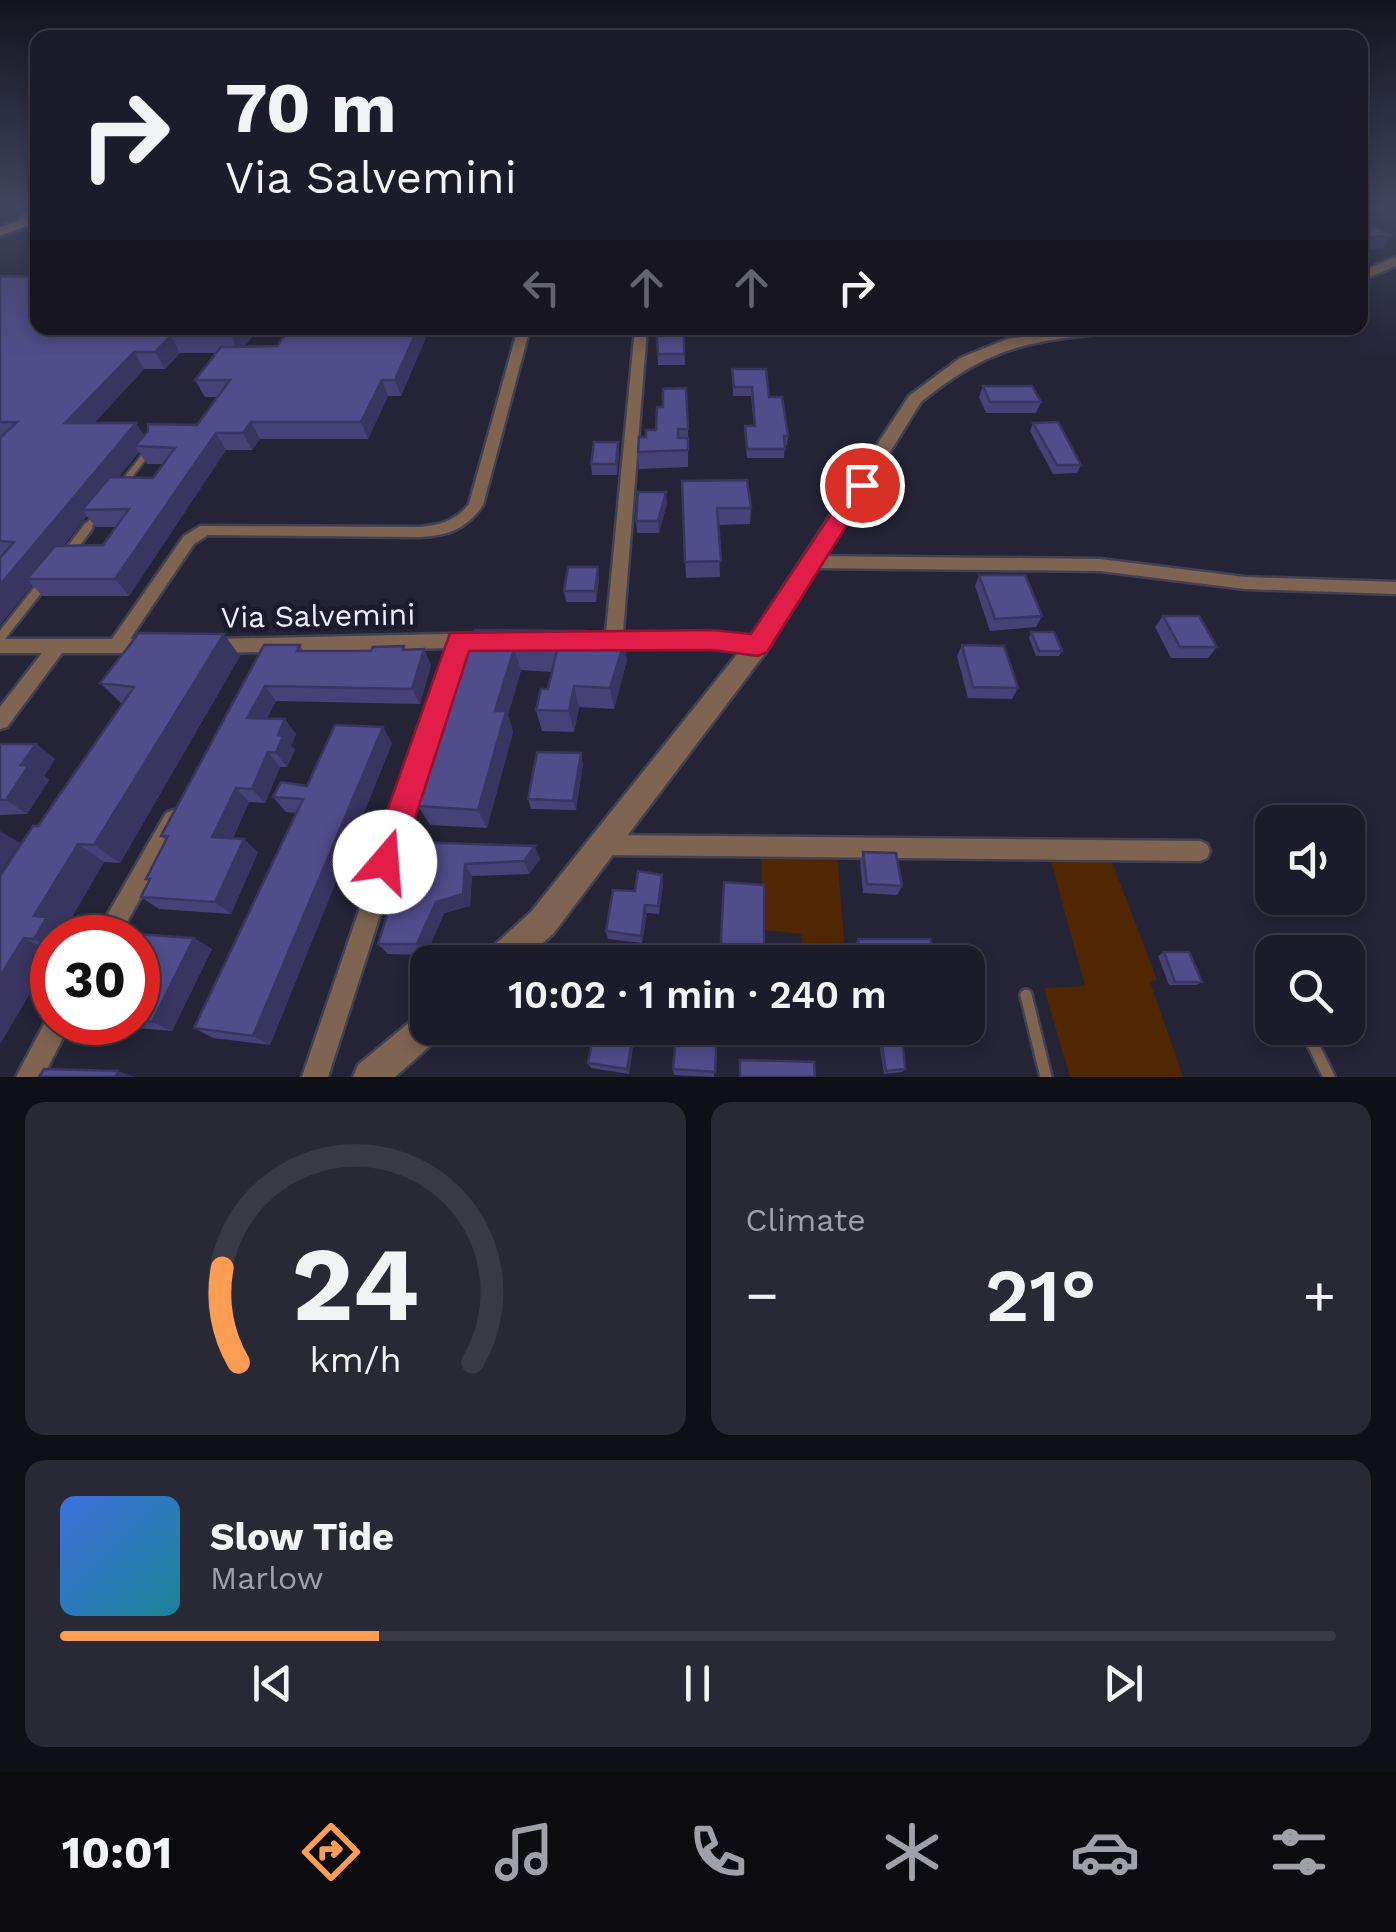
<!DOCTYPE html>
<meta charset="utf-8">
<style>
body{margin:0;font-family:"Work Sans",sans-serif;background:#292835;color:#f1f3f6;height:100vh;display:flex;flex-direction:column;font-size:38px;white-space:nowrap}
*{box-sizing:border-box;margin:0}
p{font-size:32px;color:#a0a1a8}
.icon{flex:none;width:55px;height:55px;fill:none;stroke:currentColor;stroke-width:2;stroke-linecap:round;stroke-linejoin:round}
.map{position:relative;height:1077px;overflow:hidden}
.drawer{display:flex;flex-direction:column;gap:25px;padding:25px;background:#0f0f17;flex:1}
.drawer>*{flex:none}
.guide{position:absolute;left:30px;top:30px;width:1338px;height:305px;border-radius:20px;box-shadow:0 5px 15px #0003,0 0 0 2px #3a3946;background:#1c1b29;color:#f1f3f6;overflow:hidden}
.buttons{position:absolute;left:1255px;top:805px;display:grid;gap:20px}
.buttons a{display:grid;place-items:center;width:110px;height:110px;border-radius:20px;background:#1c1b29;box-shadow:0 5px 15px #0003,0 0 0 2px #3a3946;font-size:50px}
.speed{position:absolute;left:30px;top:915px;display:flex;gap:20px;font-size:50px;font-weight:700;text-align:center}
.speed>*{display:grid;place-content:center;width:130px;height:130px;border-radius:50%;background:#1c1b29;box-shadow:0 5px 15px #0003,0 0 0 2px #3a3946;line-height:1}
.speed .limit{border:15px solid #d22;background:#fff;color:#111}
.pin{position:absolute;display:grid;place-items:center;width:85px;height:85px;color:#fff;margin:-42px;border:5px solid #fff;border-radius:50%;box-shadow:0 2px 10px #0007}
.me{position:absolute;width:110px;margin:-55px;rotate:18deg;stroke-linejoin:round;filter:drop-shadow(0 0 8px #0008)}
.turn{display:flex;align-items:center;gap:35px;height:210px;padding:0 30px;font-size:45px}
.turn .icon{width:130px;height:130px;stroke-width:2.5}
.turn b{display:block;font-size:70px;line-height:85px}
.lanes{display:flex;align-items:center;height:95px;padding:0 30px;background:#0003;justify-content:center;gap:50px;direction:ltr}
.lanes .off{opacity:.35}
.big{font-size:75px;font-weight:600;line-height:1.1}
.drawer .tile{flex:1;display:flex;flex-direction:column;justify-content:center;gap:15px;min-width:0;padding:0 35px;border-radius:20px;background:#292835}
.drawer .dial{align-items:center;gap:0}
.dial svg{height:260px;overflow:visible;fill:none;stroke:#3a3946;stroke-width:7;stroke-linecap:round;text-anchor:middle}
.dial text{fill:#f1f3f6;stroke:none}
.song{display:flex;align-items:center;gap:30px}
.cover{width:120px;height:120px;border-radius:15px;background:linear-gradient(135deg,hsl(220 70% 55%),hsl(190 70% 35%))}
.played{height:10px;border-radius:5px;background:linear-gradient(90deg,#fc9d53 25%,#3a3946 25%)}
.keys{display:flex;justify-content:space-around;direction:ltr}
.heat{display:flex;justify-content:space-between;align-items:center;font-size:55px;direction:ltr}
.drawer .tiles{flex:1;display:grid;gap:25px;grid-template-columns:1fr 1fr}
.tile:last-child{grid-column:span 2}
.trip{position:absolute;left:410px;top:945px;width:575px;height:100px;border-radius:20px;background:#1c1b29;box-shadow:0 5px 15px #0003,0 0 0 2px #3a3946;font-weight:600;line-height:100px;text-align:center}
.menu{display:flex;height:160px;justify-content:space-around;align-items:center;background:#0b0b10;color:#a0a1a8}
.menu .icon{width:70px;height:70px}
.menu .active{color:#fc9d53}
.menu b{font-size:45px;color:#f1f3f6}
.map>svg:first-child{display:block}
.green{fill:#512702}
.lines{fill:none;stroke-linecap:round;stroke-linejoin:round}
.service-far2-casing{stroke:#414153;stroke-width:10}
.service-far1-casing{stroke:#414153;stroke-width:14}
.service-casing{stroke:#414153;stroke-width:16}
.minor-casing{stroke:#414153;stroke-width:5}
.tertiary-casing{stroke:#414153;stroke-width:5}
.secondary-casing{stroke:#414153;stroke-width:6}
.service-far2{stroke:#7f6451;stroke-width:6}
.service-far1{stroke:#7f6451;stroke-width:9}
.service{stroke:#7f6451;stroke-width:11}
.minor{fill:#7f6451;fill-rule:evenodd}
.tertiary{fill:#7f6451;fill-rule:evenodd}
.secondary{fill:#b18768;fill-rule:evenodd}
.wall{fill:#464177;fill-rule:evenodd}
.shaded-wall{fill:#393561}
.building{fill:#514c8a;stroke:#393561;stroke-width:2.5}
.route{fill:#e11d48;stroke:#92132f;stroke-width:2.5}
.labels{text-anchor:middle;stroke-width:10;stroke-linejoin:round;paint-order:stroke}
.street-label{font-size:30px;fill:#eff0fd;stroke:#1b1b2d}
</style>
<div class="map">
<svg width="1396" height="1077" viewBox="0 0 1396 1077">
<rect width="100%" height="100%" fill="#252437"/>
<path class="green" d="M761,856L837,857L846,962H804L801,934L764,930Z
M1051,861L1112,862L1157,980L1150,982L1183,1077H1070L1044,988L1085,986Z"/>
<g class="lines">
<defs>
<path id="service-far2" d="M122,485L147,453
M86,529L97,515"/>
<path id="service-far1" d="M69,552L88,527
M0,638L41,586"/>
<path id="service" d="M1026,995L1046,1077
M1305,1028L1329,1077"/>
<path id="minor" d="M518,328H530L483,505C467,529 447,536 419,537L208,535L194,544L130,639L152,641L155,646L152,651L146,653H62L7,727L0,729V707L42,653H0V639H112L184,536L200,526L419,527C441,525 455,521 469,504Z
M635,328H647L623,632L712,633L758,638L764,640L767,645L764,650L758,652L712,647L604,646L598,644L596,639L598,634L606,632Z
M813,556L1100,559L1245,577L1396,582V594L1245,589L1100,571L813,568L808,566L805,562L808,558Z
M491,633L497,635L499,640L497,645L466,647L328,1077H302L449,648L214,653L208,651L205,646L208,641L214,639Z
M173,810L180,813L183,820L180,827L118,938H94L166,813Z
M603,835L1200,841L1207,844L1210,851L1207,858L1200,861L603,855L596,852L593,845L596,838Z
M50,1013H52V1022H71L43,1077H16Z"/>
<path id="tertiary" d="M30,206H38V212L26,226H18L16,223Z
M1396,257V266L1360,281V272Z
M1132,328L1125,332C1036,340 993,343 921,402L766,652L553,934L521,962H484L488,951L531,912L750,638L909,396L960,358L1007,339L1081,328Z
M428,1011V1028H444L439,1038L395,1077H353L358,1065L417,1016Z"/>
<path id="secondary" d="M38,213V222L0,236V227Z"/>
</defs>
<use href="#service-far2" class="service-far2-casing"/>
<use href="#service-far1" class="service-far1-casing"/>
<use href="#service" class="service-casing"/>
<use href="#minor" class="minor-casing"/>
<use href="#tertiary" class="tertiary-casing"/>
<use href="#secondary" class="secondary-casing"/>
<use href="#service-far2" class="service-far2"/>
<use href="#service-far1" class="service-far1"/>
<use href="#service" class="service"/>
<use href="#minor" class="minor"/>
<use href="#tertiary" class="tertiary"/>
<use href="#secondary" class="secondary"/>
</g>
<path class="wall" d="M0,276L38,328H260L244,346H277L430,328L401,396H388L368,439H260L252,450H226L129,596H43L32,585L0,625ZM180,353H216L195,380L205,397H218L197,425L144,436L136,423H94L144,369H165ZM139,452L147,464H163L153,478L118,477ZM87,516L96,527H116L103,545H64Z
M650,328H717V336L684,337L685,365H658L656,329Z
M732,369L769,397L788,436L787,445H785L784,458H747L745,426H754L751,396H733Z
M983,386L1041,402L1036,413H986L979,397Z
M1033,423L1081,465L1077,473L1053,474L1030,431Z
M688,429V467L639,469L638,452L646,437V430Z
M619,453L617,475H592L591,464Z
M682,481L751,508L750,524L718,525L720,577L686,578Z
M667,503L659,533H637L636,521Z
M979,575L1042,616L1036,627L990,631L975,586Z
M599,578L596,602H566L564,591Z
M1163,616L1217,647L1208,658H1171L1155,627Z
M475,630L587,637L627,660L614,709L579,707L574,732L542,731L536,710L548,689L552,672L521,670L508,715L513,732L487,828L430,825L418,806Z
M1031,632L1062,651L1059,656H1036L1029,638Z
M264,645H300L303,651H371L404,646L406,650L424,649L431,665L420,704L276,701L267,718L296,734L291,746L295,750L287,767H280L265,803L249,802L233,838L258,852L231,914L159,909L141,897L149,881L146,879L166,840L161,836Z
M962,645L1018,688L1012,699L968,698L957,656Z
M240,656L120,863L104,862L66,927L76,933L52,938V956L0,1044L38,826L122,704L100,683Z
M392,743L270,1045L213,1038L194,1028L296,813L286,812L273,797L307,786Z
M0,744H36L55,759L44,776L49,780L27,814L0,815Z
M583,764L576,810L531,809L528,799Z
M410,842L540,859L529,874L472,876L470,906L444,913L426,955L388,954L378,944Z
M863,852L902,886L897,895L863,893L860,861Z
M663,884L659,914L647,913L642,943L608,939L606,931Z
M138,938L212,949L172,1031L124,1027L123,1030L81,1022H138Z
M858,939L934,962H856L854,947Z
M1164,952L1202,982L1196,985H1169L1158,956Z
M636,1028L629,1074L591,1068L588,1063Z
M717,1028L714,1077L674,1075L673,1069Z
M882,1045L905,1069L902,1072L884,1074L880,1048Z"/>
<path class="shaded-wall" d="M1391,235L1383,248L1360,251V239Z
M238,328H260L239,353L231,336Z
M418,328H430L401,396L395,380Z
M171,336L180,353L165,369L155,352Z
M134,352L144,369L78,441L65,423Z
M382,380L388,396L368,439L361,422Z
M251,422L260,439L252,450L243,433Z
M136,423L148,441L135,446L139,452L92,510H82L87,516L36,579H27L32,585L0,625V585Z
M216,433L226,450L129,596L115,579Z
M618,442L619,453L617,475L616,464Z
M666,492L667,503L659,533L658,521Z
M598,567L599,578L596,602L595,591Z
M224,634L240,656L120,863L94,845Z
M625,639L627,660L614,709L610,688Z
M424,649L431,665L420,704L412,689Z
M514,649L521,670L508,715L513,732L487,828L478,810L495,711Z
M265,686L276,701L259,733L247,718Z
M574,686L579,707L574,732L569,711Z
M285,719L296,734L291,746L295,750L287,767L276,753L278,735Z
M383,727L392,743L270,1045L253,1036Z
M36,744L55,759L44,776L49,780L27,814L6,800L21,765Z
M268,752L280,767L265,803L252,789Z
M581,753L583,764L576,810L573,801Z
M236,788L249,802L227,850L212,837Z
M0,831L20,843L0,873Z
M244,839L258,852L231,914L215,902Z
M78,844L104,862L66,927L76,933L73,938H52V948L34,939V916Z
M535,846L540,859L529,874L524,861Z
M465,864L472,876L470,906L444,913L426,955L417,944L436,902Z
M662,875L663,884L659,914L658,906Z
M645,905L647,913L642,943L641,936Z
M24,938L52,952V956L0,1044V976Z
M194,938L212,949L172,1031L152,1022Z
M106,1022H114L124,1027L123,1030Z
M634,1028H636L629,1074L627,1069Z
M118,1071L135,1077H116Z"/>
<path class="building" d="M1366,222L1391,235L1360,239V223Z
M0,276L38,277V328H238L231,336H171L155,352H134L65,423H136L0,585V558L14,542L0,541V438L17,422H0Z
M290,328H418L395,380H382L361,422H251L243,433H216L115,579H27L55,546L103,545L129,509L82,510L110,477L153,478L175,448L135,446L148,431V424L197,425L230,380H195L221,347L277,346Z
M656,328H684V354H658Z
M732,369H766L769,397H782L788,436H784L785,449H747L745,426H755L752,387H734Z
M983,386H1032L1041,402H990Z
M686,388L688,429H678V438H688V450L638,452L639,437H646V430H656L657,407H663V389Z
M1058,422L1081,465H1057L1033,423Z
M594,442H618L616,464H591Z
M747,480L751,508H717L721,561L685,562L682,481Z
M638,492H666L658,521H636Z
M568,567H598L595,591H564Z
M979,575H1025L1042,616L995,619Z
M1163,616H1199L1217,647H1180Z
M475,630L586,631V637L625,639L610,688L574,686L569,711L536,710L541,689H548L557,650L514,649L495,711H506L478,810L418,806Z
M1031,632H1054L1062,651H1039Z
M139,633L224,634L94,845L78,844L34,916L47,917L34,939L24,938L0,976V876L33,826H38L134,687L100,683Z
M264,645H300L297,651H371L373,647L404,646L403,650L424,649L412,689L265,686L247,718L285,719L278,735L283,736L276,753L268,752L252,789L236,788L212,837L244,839L215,902L141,897L150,879H146L168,836H161Z
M962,645L1004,646L1018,688L973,687Z
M335,725L383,727L253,1036L194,1028L303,799L273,797L281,782L307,786Z
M0,744H36L21,765H29L6,800H0Z
M537,752L581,753L573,801L528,799Z
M410,842L535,846L524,861L465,864L463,894L436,902L417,944H378Z
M863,852L896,853L902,886L867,884Z
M638,871L662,875L658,906L645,905L641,936L606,931L613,890L635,891Z
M724,882L764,885V962H692L693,957L720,959Z
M108,932L194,938L152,1022L138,1020V938H105Z
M858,939H930L934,962H861Z
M1164,952H1189L1202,982H1175Z
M595,1028H634L627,1069L588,1063Z
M677,1028H717L715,1072L673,1069Z
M882,1045L903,1046L905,1069L886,1071Z
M740,1060L814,1062L815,1077H740Z
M44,1069L118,1071L116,1077H39Z"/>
<linearGradient id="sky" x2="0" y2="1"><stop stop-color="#14141e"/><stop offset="0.58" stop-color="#40455e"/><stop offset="1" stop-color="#40455e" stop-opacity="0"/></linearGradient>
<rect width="1396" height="356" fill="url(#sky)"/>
<path class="route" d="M862,478L872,485L767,652L758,656L712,650L469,651L397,874L385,878L374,874L369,862L450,633L712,630L751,634L854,480Z"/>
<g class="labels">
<g class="street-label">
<text transform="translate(318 616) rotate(-1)" y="10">Via Salvemini</text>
</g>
</g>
</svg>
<div class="buttons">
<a><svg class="icon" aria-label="sound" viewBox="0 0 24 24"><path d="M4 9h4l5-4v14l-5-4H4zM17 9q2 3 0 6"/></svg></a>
<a><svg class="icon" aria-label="search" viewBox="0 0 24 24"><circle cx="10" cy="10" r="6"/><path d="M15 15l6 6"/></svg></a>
</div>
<div class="speed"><div class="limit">30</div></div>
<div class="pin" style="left:862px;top:485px;background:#d93025"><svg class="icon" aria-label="arrive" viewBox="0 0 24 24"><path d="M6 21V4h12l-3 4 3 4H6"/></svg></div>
<svg class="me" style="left:385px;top:862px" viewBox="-20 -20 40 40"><circle r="19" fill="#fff"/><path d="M0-13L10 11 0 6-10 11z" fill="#e11d48"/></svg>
<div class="trip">10:02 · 1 min · 240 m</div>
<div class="guide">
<div class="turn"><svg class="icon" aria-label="right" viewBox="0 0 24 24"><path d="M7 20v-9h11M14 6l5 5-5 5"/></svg><div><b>70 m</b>Via Salvemini</div></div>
<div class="lanes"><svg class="icon off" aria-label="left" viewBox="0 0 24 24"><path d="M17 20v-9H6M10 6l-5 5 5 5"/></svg><svg class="icon off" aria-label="ahead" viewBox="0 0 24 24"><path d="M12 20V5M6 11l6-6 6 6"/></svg><svg class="icon off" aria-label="ahead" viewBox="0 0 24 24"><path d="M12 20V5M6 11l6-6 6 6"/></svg><svg class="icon" aria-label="right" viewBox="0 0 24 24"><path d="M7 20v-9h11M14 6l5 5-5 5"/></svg></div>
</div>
</div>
<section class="drawer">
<div class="tiles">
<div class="tile dial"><svg viewBox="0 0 100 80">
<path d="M14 69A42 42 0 1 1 86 69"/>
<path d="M14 69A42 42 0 0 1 9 40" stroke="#fc9d53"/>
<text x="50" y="56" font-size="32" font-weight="700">24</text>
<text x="50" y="72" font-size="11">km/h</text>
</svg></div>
<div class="tile"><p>Climate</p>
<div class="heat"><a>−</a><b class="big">21°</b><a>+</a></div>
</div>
<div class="tile">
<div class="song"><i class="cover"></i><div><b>Slow Tide</b><p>Marlow</p></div></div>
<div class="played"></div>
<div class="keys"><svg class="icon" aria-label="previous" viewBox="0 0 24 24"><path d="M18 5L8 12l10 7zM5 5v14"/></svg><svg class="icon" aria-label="pause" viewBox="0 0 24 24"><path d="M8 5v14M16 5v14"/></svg><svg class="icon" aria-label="next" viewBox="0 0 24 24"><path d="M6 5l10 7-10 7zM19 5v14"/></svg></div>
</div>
</div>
</section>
<nav class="menu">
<b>10:01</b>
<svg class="icon active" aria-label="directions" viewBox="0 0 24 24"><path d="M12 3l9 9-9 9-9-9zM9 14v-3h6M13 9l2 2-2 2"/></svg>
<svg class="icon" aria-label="music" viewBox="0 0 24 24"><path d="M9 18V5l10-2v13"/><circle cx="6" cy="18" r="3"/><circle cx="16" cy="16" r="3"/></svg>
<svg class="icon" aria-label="phone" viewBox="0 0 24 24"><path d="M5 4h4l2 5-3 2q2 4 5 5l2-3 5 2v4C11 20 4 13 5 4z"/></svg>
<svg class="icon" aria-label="climate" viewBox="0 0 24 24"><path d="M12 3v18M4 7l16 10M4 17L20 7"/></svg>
<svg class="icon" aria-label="car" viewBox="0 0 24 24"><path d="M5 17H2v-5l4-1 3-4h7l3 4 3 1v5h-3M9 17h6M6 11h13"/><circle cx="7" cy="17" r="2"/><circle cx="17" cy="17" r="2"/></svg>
<svg class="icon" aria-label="filters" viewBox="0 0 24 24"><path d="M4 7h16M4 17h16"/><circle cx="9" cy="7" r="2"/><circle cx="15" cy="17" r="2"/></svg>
</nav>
